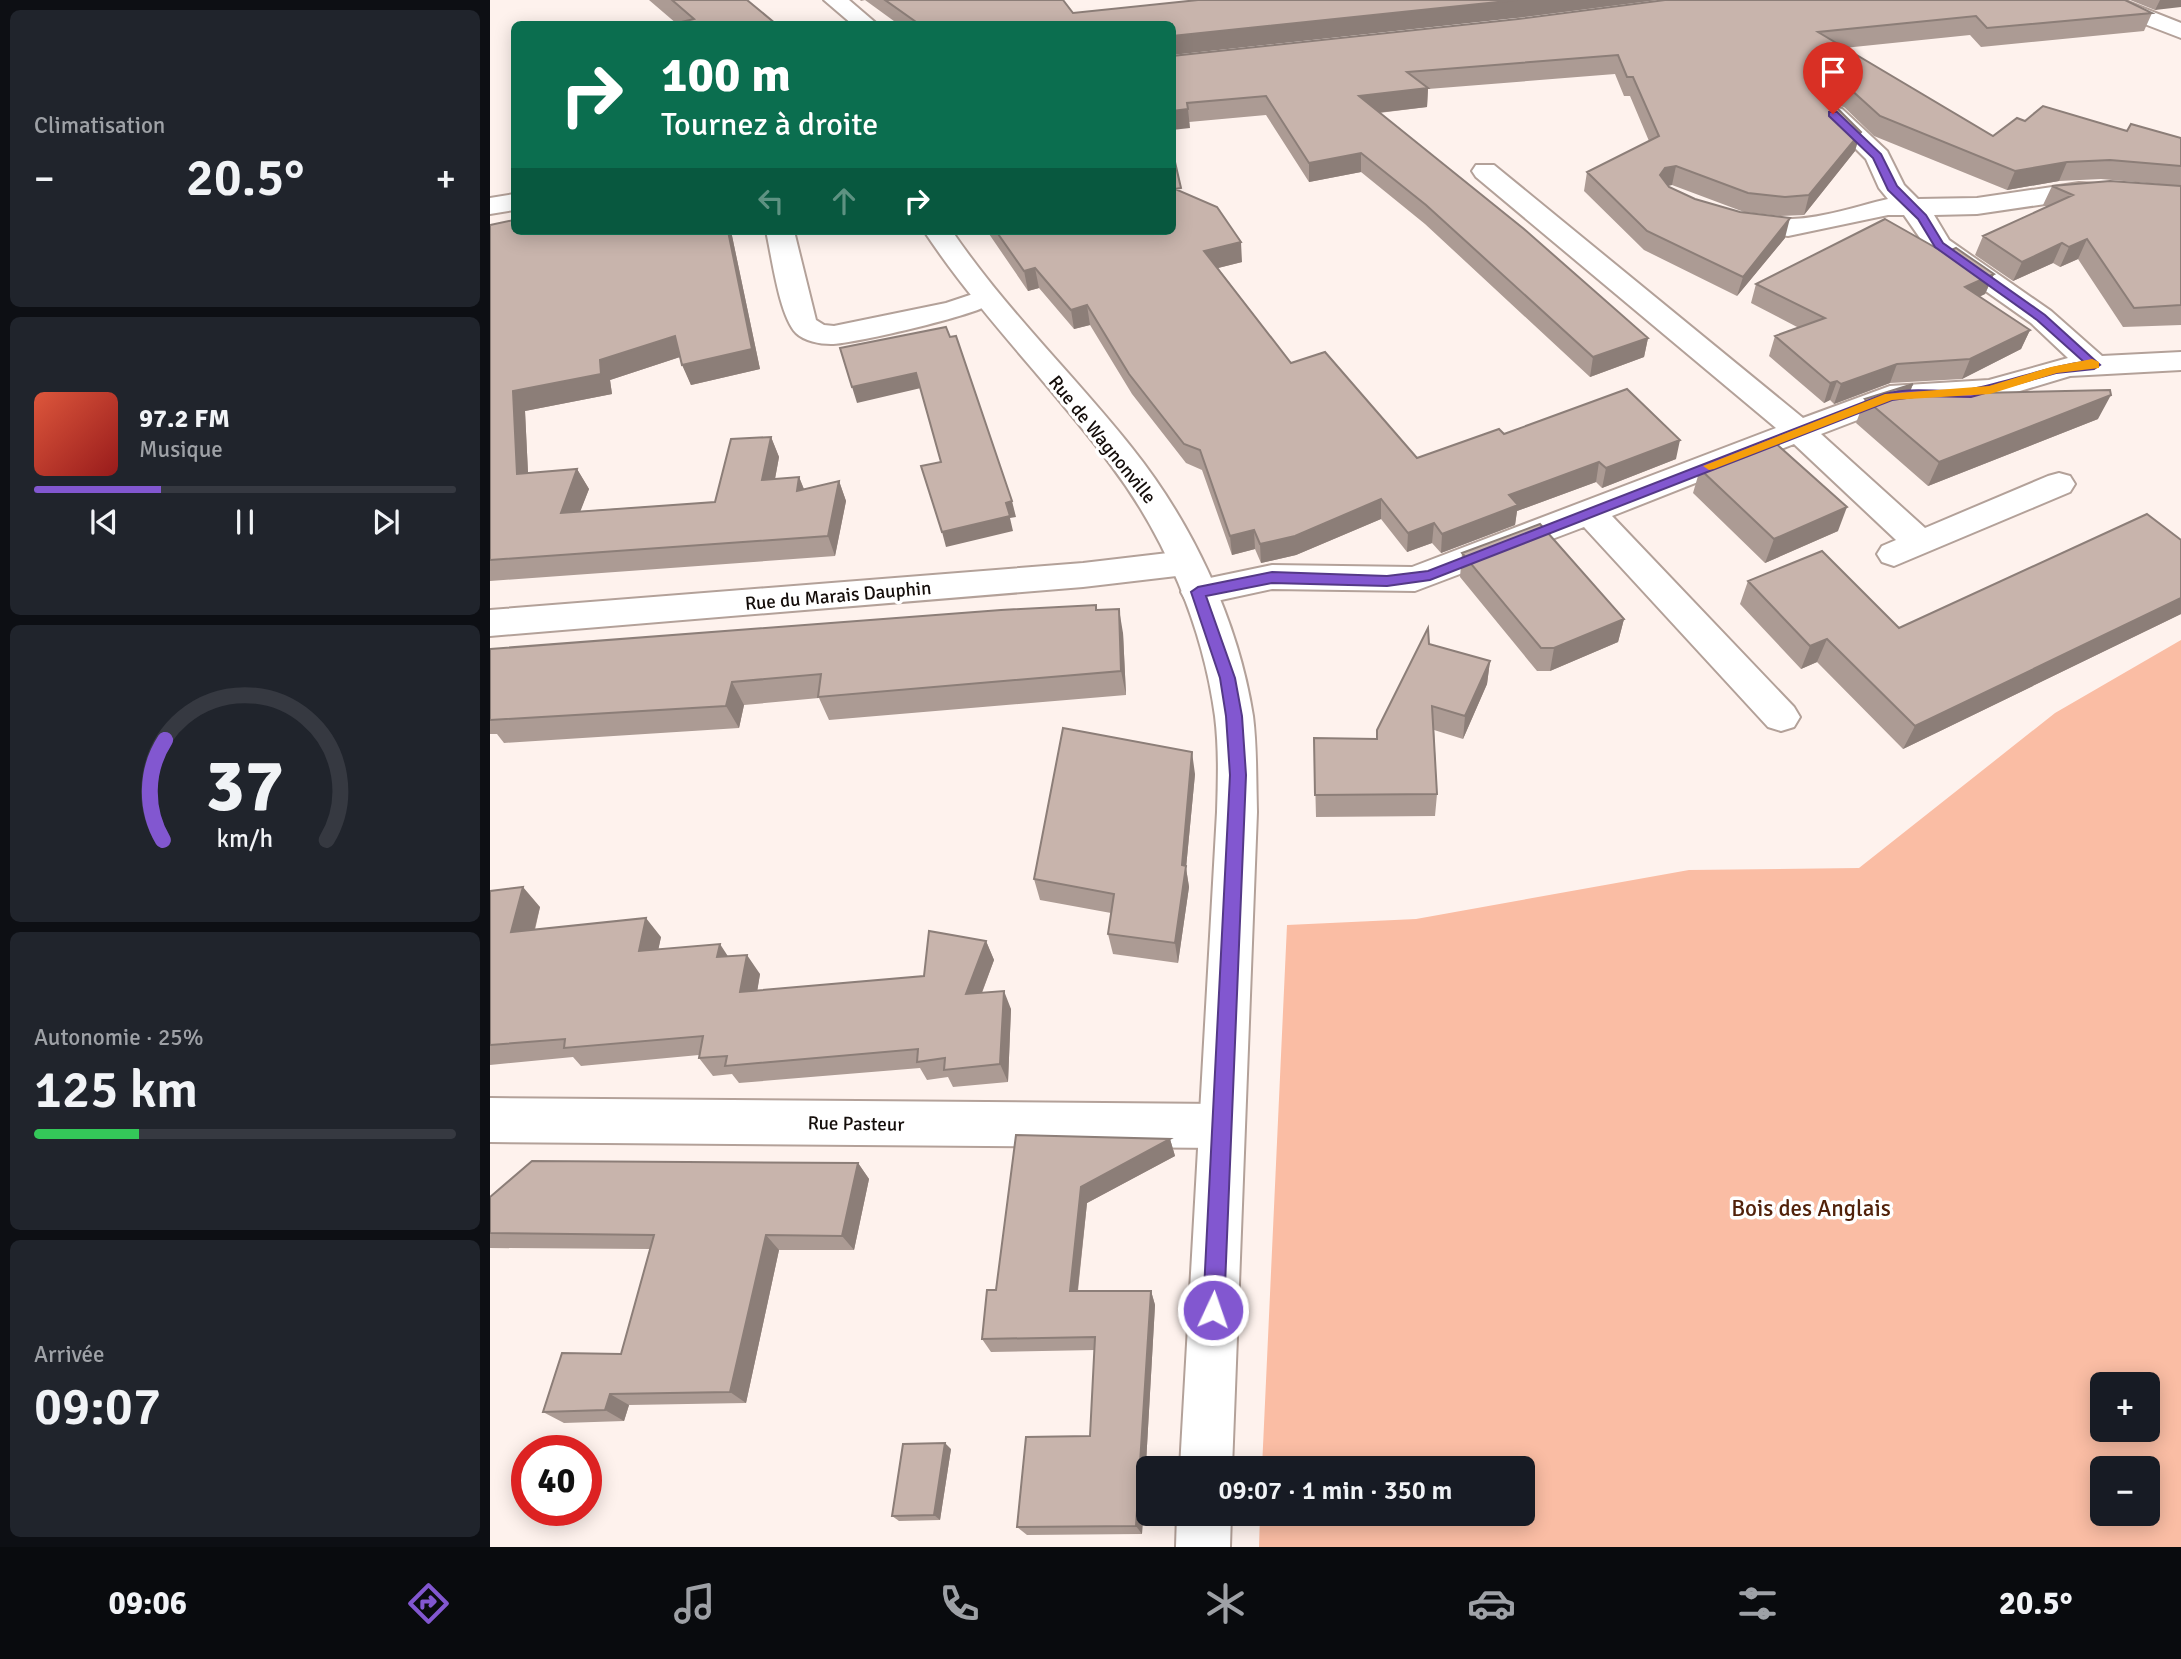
<!DOCTYPE html>
<html lang="fr">
<meta charset="utf-8">
<style>
body{margin:0;font-family:Signika,sans-serif;background:#20242c;color:#f1f3f6;height:100vh;display:flex;flex-direction:column;font-size:26px;white-space:nowrap}
*{box-sizing:border-box;margin:0}
p{font-size:23px;color:#9ea1a6}
.icon{flex:none;width:38px;height:38px;fill:none;stroke:currentColor;stroke-width:2;stroke-linecap:round;stroke-linejoin:round}
.map{position:relative;flex:1;overflow:hidden}
.details{display:flex;flex-direction:column;gap:10px;padding:10px;background:#0d0f14;width:490px}
.details>*{flex:none}
.banner{position:absolute;left:21px;top:21px;width:665px;height:214px;border-radius:10px;box-shadow:0 4px 18px #0003;background:#0b6e4f;color:#fff;overflow:hidden}
.buttons{position:absolute;left:1600px;top:1372px;display:grid;gap:14px}
.buttons a{display:grid;place-items:center;width:70px;height:70px;border-radius:10px;background:#171b24;box-shadow:0 4px 18px #0003;font-size:35px}
.speed{position:absolute;left:21px;top:1435px;display:flex;gap:14px;font-size:35px;font-weight:700;text-align:center}
.speed>*{display:grid;place-content:center;width:91px;height:91px;border-radius:50%;background:#171b24;box-shadow:0 4px 18px #0003;line-height:1}
.speed .limit{border:10px solid #d22;background:#fff;color:#111}
.pin{position:absolute;display:grid;place-items:center;width:60px;height:60px;color:#fff;margin:-72px -30px;border-radius:50% 50% 50% 0;rotate:-45deg;box-shadow:0 0 7px #0007}
.pin .icon{rotate:45deg}
.me{position:absolute;width:77px;margin:-38px;rotate:3deg;stroke-linejoin:round;filter:drop-shadow(0 0 5px #0008)}
.turn{display:flex;align-items:center;gap:24px;height:147px;padding:0 35px;font-size:32px}
.turn .icon{width:91px;height:91px;stroke-width:2.5}
.turn b{display:block;font-size:49px;line-height:60px}
.lanes{display:flex;align-items:center;height:66px;padding:0 35px;background:#0003;justify-content:center;gap:35px;direction:ltr}
.lanes .off{opacity:.35}
.big{font-size:52px;font-weight:600;line-height:1.1}
.details .card{flex:1;display:flex;flex-direction:column;justify-content:center;gap:10px;min-width:0;padding:0 24px;border-radius:10px;background:#20242c}
.details .dial{align-items:center;gap:0}
.dial svg{height:182px;overflow:visible;fill:none;stroke:#363941;stroke-width:7;stroke-linecap:round;text-anchor:middle}
.dial text{fill:#f1f3f6;stroke:none}
.song{display:flex;align-items:center;gap:21px}
.cover{width:84px;height:84px;border-radius:10px;background:linear-gradient(135deg,hsl(10 70% 55%),hsl(0 70% 35%))}
.played{height:7px;border-radius:4px;background:linear-gradient(90deg,#8257d0 30%,#363941 30%)}
.keys{display:flex;justify-content:space-around;direction:ltr}
.heat{display:flex;justify-content:space-between;align-items:center;font-size:38px;direction:ltr}
.charge{height:10px;border-radius:5px;background:linear-gradient(90deg,#34c759 25%,#363941 0)}
.trip{position:absolute;left:646px;top:1456px;width:399px;height:70px;border-radius:10px;background:#171b24;box-shadow:0 4px 18px #0003;font-weight:600;line-height:70px;text-align:center}
.dock{display:flex;height:112px;justify-content:space-around;align-items:center;background:#090b0e;color:#9ea1a6}
.dock .icon{width:49px;height:49px}
.dock .on{color:#8257d0}
.dock b{font-size:32px;color:#f1f3f6}
main{display:flex;flex:1;min-height:0}
.map>svg:first-child{display:block}
.green{fill:#fabda4;fill-rule:evenodd}
.lines{fill:none;stroke-linecap:round;stroke-linejoin:round}
.street-casing{stroke:#b3a199;stroke-width:4}
.secondary-casing{stroke:#b3a199;stroke-width:4}
.street{fill:#fff;fill-rule:evenodd}
.secondary{fill:#fff;fill-rule:evenodd}
.wall{fill:#ac9b94}
.shaded-wall{fill:#8c7e78}
.building{fill:#c8b4ac;stroke:#8c7e78;stroke-width:2}
.route{fill:#8257d0;stroke:#543987;stroke-width:2}
.slow{fill:#f59e0b}
.labels{text-anchor:middle;stroke-width:7;stroke-linejoin:round;paint-order:stroke}
.street-label{font-size:19px;fill:#140d0a;stroke:#fff}
.near-park-label{font-size:23px;fill:#51210a;stroke:#fff}
</style>
<main>
<section class="details">
<div class="card"><p>Climatisation</p>
<div class="heat"><a>−</a><b class="big">20.5°</b><a>+</a></div>
</div>
<div class="card">
<div class="song"><i class="cover"></i><div><b>97.2 FM</b><p>Musique</p></div></div>
<div class="played"></div>
<div class="keys"><svg class="icon" aria-label="previous" viewBox="0 0 24 24"><path d="M18 5L8 12l10 7zM5 5v14"/></svg><svg class="icon" aria-label="pause" viewBox="0 0 24 24"><path d="M8 5v14M16 5v14"/></svg><svg class="icon" aria-label="next" viewBox="0 0 24 24"><path d="M6 5l10 7-10 7zM19 5v14"/></svg></div>
</div>
<div class="card dial"><svg viewBox="0 0 100 80">
<path d="M14 69A42 42 0 1 1 86 69"/>
<path d="M14 69A42 42 0 0 1 15 25" stroke="#8257d0"/>
<text x="50" y="56" font-size="32" font-weight="700">37</text>
<text x="50" y="72" font-size="11">km/h</text>
</svg></div>
<div class="card"><p>Autonomie · 25%</p><b class="big">125 km</b><div class="charge"></div></div>
<div class="card"><p>Arrivée</p><b class="big">09:07</b></div>
</section>
<div class="map">
<svg width="1691" height="1547" viewBox="0 0 1691 1547">
<rect width="100%" height="100%" fill="#fef2ed"/>
<path class="green" d="M1691,640V1547H769L770,1514H1032V1468H772L797,925L926,919L1199,870L1369,868L1565,713ZM1612,1384H1657V1430H1612ZM1612,1468H1657V1514H1612Z"/>
<g class="lines">
<defs>
<path id="street" d="M1602,0H1633L1691,23V38L1605,5Z
M1343,107L1352,109L1397,151L1414,185L1428,199L1487,198L1589,183L1691,188V204L1589,199L1487,214L1444,215L1459,240L1561,311L1612,356L1691,352V370L1580,376L1500,400L1404,406L1331,434L1435,528L1558,476L1569,473L1580,476L1585,484L1580,492L1404,566L1392,562L1387,554L1392,546L1406,540L1304,444L1122,516L1304,707L1310,717L1304,727L1291,731L1278,727L1094,527L925,591L782,589L708,605L696,601L691,592L696,583L782,565L922,567L1286,428L986,177L982,171L986,165H1004L1313,418L1400,386L1499,380L1578,358L1541,323L1439,251L1414,215H1398L1298,236L1236,228L1232,222L1236,216C1258,211 1280,221 1302,219C1334,218 1367,206 1398,199L1389,188L1376,159L1331,114L1334,109Z
M24,194V210L0,214V198Z
M276,231H304L326,320L334,325L344,326L456,303L495,290L505,293L509,299C499,313 363,344 341,344C330,344 314,341 306,333C289,315 282,257 276,231Z
M695,551L707,554L712,563L707,572L695,575L593,587L0,636V610L593,563Z
M0,1098L732,1104L748,1111L755,1126L748,1141L732,1148L0,1142Z"/>
<path id="secondary" d="M334,0H359L387,24H362Z
M434,231H462C515,309 583,374 642,448C702,523 748,620 763,716C767,748 766,780 767,812L742,1468H690L727,812C728,780 729,748 725,716C713,627 675,536 620,464C560,384 489,314 434,231Z
M687,1514H741L740,1547H686Z"/>
</defs>
<use href="#street" class="street-casing"/>
<use href="#secondary" class="secondary-casing"/>
<use href="#street" class="street"/>
<use href="#secondary" class="secondary"/>
</g>
<path class="wall" d="M159,0H257L286,24H187Z
M370,0H573L583,13L701,1V0H1167L1026,18L682,24H408L375,0L371,1Z
M1640,0H1691L1665,10Z
M1662,13L1654,31L1491,47L1480,35L1354,48L1503,136L1535,121L1637,131L1691,138V186L1611,179L1569,181L1517,190L1384,136L1354,107L1343,105L1365,151L1314,215L1290,216L1254,212L1182,185L1178,186L1205,199L1295,238L1247,296L1154,250L1094,191L1097,172L1159,141L1140,96H1134L1125,74L938,89L937,107L889,113L1158,338L1154,357L1100,377L935,224L871,172L819,182L776,115L699,122L700,128L682,56L1028,19Z
M1562,186H1691V325L1633,327L1588,259L1570,267L1563,263L1523,281L1485,255L1493,236L1557,207L1553,205Z
M691,191L752,262L728,268L801,363L927,458L1014,434L1186,459L1112,488L1106,482L1027,511L1025,525L951,553L942,543L917,552L891,519L806,555L771,563L765,549L742,555L712,470L696,463L642,394L600,325L584,329L549,288L538,291L497,231H682Z
M0,225L24,231H241L270,369L201,385L190,357L120,380L122,394L35,411L38,473L87,469L99,489L90,511L225,502L281,437L289,457L285,479L309,477L314,489L349,481L356,501L345,556L0,581Z
M1455,253L1504,274L1495,294L1489,297L1540,330L1531,349L1472,379L1400,383L1344,404L1340,400L1334,403L1279,356L1285,336L1309,328L1261,303L1266,284Z
M1423,384L1419,395L1608,419L1438,486L1366,423L1375,399Z
M1210,469L1348,531L1275,563L1203,493Z
M1691,540V614L1413,749L1327,662L1311,669L1250,604L1258,581L1409,628Z
M972,553L1134,619L1128,642L1060,671H1047L970,577Z
M607,610L633,633L636,695L339,720L329,698L254,705L249,728L14,743L7,734H0V649Z
M939,644L1000,661L997,684L973,739L944,730L947,794L945,816L826,817L824,738L887,739Z
M705,774L696,868L699,887L688,963L623,954L618,934L621,913L550,900L544,879Z
M0,891L50,907L45,930L171,937L168,950L238,956L270,974L267,991L434,976L496,941L504,960L492,993L521,1009L518,1082L463,1087L458,1077L437,1080L430,1068L249,1083L242,1074L223,1076L209,1058V1055L91,1066L83,1057L0,1065Z
M526,1135L680,1139L685,1156L597,1203L588,1291H661L665,1305L652,1534L537,1535L527,1527L600,1436L605,1350L501,1352L492,1339L506,1290Z
M368,1163L379,1179L364,1250H289L256,1403L139,1405L134,1421L74,1423L53,1412L131,1354L160,1249L0,1248V1197Z
M461,1449L450,1520L409,1521L402,1516Z"/>
<path class="shaded-wall" d="M1027,0H1167L1026,18L682,55V36Z
M1670,0H1691V7L1665,10Z
M1349,85L1344,104L1334,95L1339,87Z
M938,88L937,107L868,115L869,96Z
M698,109L700,128L682,130V111Z
M1371,132L1365,151L1314,215L1319,195Z
M871,153V172L819,182V163Z
M1577,162L1569,181L1517,190L1525,171Z
M1186,166L1182,185L1171,187L1170,175L1175,168Z
M1300,218L1295,238L1247,296L1253,277Z
M238,231H241L270,369L201,385L192,365Z
M1597,239L1588,259L1570,267L1579,247Z
M751,242L752,262L716,271L714,251Z
M1572,243L1563,263L1523,281L1532,262Z
M545,268L549,288L538,291L534,271Z
M1504,274L1495,294L1467,307L1475,287Z
M597,305L600,325L584,329L581,310Z
M1540,330L1531,349L1472,379L1480,359Z
M185,336L193,356L120,380L122,394L35,411L39,493L27,474L23,391L110,360Z
M1158,338L1154,357L1100,377L1103,357Z
M1407,364L1400,383L1344,404L1351,384Z
M426,373L431,388L367,403L362,387Z
M1347,381L1340,400L1334,403L1340,383Z
M1423,384L1413,408L1400,395Z
M1621,395L1608,419L1438,486L1449,462Z
M281,437L289,457L281,500L272,480Z
M1190,440L1186,459L1112,488L1116,468Z
M1109,462L1106,482L1027,511L1025,525L951,553L952,534L1019,495Z
M87,469L99,489L82,533L71,513Z
M309,477L317,497L307,491Z
M349,481L356,501L345,556L338,536Z
M891,499V519L806,555L771,563L770,544Z
M522,501L526,517L520,518L523,531L456,547L452,532L516,503Z
M1357,507L1348,531L1275,563L1284,539Z
M944,523L942,543L917,552L918,533Z
M764,530L765,549L742,555L740,536Z
M1691,598V614L1413,749L1425,726Z
M629,609L633,633L636,695L631,671Z
M1134,619L1128,642L1060,671L1064,648Z
M1337,639L1327,662L1311,669L1320,646Z
M1000,661L997,684L973,739L975,716Z
M242,682L254,705L249,728L236,706Z
M702,752L705,774L696,868L699,887L688,963L685,943Z
M33,887L50,907L39,951L21,932Z
M156,918L171,937L164,970L149,951Z
M496,941L504,960L484,1013L476,994Z
M230,944L243,964L227,957Z
M257,955L270,974L264,1011L250,992Z
M514,991L521,1009L518,1082L510,1064Z
M680,1139L685,1156L597,1203L586,1305L580,1291L591,1187Z
M368,1163L379,1179L364,1250L352,1236Z
M276,1235L289,1250L256,1403L240,1392Z
M661,1291L665,1305L652,1534L646,1526Z
M120,1394L139,1405L134,1421L115,1410Z
M455,1443L461,1449L450,1520L444,1515Z"/>
<path class="building" d="M182,0H257L286,24H183L204,19Z
M395,0H573L583,13L708,0H1027L682,36V24H429Z
M1175,0H1635L1662,13L1497,28L1486,16L1328,32L1503,136L1527,118L1535,121L1553,106L1637,131L1641,124L1691,138V166L1620,160L1577,162L1525,171L1390,116L1359,88L1349,85L1339,87L1334,95L1371,132L1319,195L1295,197L1258,193L1186,166L1175,168L1170,175L1179,187L1205,199L1250,212L1300,218L1253,277L1157,231L1097,172L1169,136L1143,77H1137L1128,55L917,72L938,88L869,96L1034,229L1158,338L1103,357L936,205L871,153L819,163L776,96L697,103L698,109L682,111V56L1028,19Z
M682,149L691,188L685,189L727,207L751,242L714,251L801,363L835,352L927,458L1009,429L1014,434L1137,389L1190,440L1116,468L1109,462L1019,495L1028,505L952,534L944,523L918,533L891,499L805,536L770,544L764,530L740,536L710,450L694,444L639,374L597,305L581,310L545,268L534,271L506,231H682Z
M1620,181L1691,186V305L1644,308L1597,239L1579,247L1572,243L1532,262L1493,236L1583,195L1562,186Z
M1395,219L1455,253L1466,248L1504,274L1475,287L1540,330L1480,359L1407,364L1351,384L1347,381L1340,383L1285,336L1335,318L1266,284Z
M24,220V231H238L262,349L192,365L185,336L110,360L111,374L23,391L27,474L87,469L71,513L225,502L241,439L281,437L272,480L309,477L307,491L349,481L338,536L0,560V225Z
M456,327L460,337L466,336L522,501L516,503L520,516L452,532L431,466L451,462L426,373L362,387L350,348Z
M1423,384L1400,395L1620,390L1621,395L1449,462L1375,399Z
M1282,440L1357,507L1284,539L1210,469Z
M1657,514L1691,540V598L1425,726L1337,639L1320,646L1258,581L1332,551L1409,628Z
M1050,524L1134,619L1064,648H1051L972,553Z
M606,605V610L629,609L631,671L328,697L331,674L242,682L236,706L0,720V649L511,610Z
M938,628L939,644L1000,661L975,716L942,706L947,794L825,795L824,738L887,739V730Z
M573,728L702,752L692,865L696,866L685,943L618,934L624,894L544,879Z
M33,887L21,932L156,918L149,951L230,944L227,957L257,955L250,992L434,976L439,931L496,941L476,994L514,991L510,1064L454,1070L455,1058L427,1062L428,1049L235,1066L237,1056L209,1058L213,1036L74,1048L75,1039L0,1045V891Z
M526,1135L680,1139L591,1187L580,1291H661L646,1526L527,1527L536,1437L600,1436L605,1337L492,1339L497,1290H506Z
M42,1161L368,1163L352,1236L276,1235L240,1392L120,1394L115,1410L53,1412L72,1353L131,1354L164,1235L0,1233V1197Z
M455,1443L444,1515L402,1516L413,1444Z"/>
<path class="route" d="M1339,112H1347L1391,154L1407,186L1436,215L1453,243L1555,315L1610,365L1604,369L1566,373L1481,397L1431,396L1402,400L940,580L897,586L782,583L716,596L745,678L752,716L756,775L734,1310L731,1317L723,1320L716,1317L713,1310L740,775L736,716L730,678L701,592L708,587L782,572L897,576L938,571L1395,394C1424,386 1454,394 1482,389C1520,382 1555,367 1594,362L1547,320L1445,247L1428,219L1398,190L1383,158L1339,116Z"/>
<path class="slow" d="M1602,359L1609,362V368L1567,373L1500,394L1402,400L1224,469L1219,470L1213,466L1395,394L1499,386L1561,367Z"/>
<g class="labels">
<g class="street-label">
<text transform="translate(613 439) rotate(51)" y="7">Rue de Wagnonville</text>
<text transform="translate(348 595) rotate(-5)" y="7">Rue du Marais Dauphin</text>
<text transform="translate(366 1123) rotate(1)" y="7">Rue Pasteur</text>
</g>
<g class="near-park-label">
<text x="1321" y="1216">Bois des Anglais</text>
</g>
</g>
</svg>
<div class="buttons">
<a>+</a>
<a>−</a>
</div>
<div class="speed"><div class="limit">40</div></div>
<div class="pin" style="left:1343px;top:114px;background:#d93025"><svg class="icon" aria-label="arrive" viewBox="0 0 24 24"><path d="M6 21V4h12l-3 4 3 4H6"/></svg></div>
<svg class="me" style="left:723px;top:1310px" viewBox="-20 -20 40 40"><circle r="17" fill="#8257d0" stroke="#fff" stroke-width="3"/><path d="M0-11L8 9 0 5-8 9z" fill="#fff"/></svg>
<div class="trip">09:07 · 1 min · 350 m</div>
<div class="banner">
<div class="turn"><svg class="icon" aria-label="right" viewBox="0 0 24 24"><path d="M7 20v-9h11M14 6l5 5-5 5"/></svg><div><b>100 m</b>Tournez à droite</div></div>
<div class="lanes"><svg class="icon off" aria-label="left" viewBox="0 0 24 24"><path d="M17 20v-9H6M10 6l-5 5 5 5"/></svg><svg class="icon off" aria-label="ahead" viewBox="0 0 24 24"><path d="M12 20V5M6 11l6-6 6 6"/></svg><svg class="icon" aria-label="right" viewBox="0 0 24 24"><path d="M7 20v-9h11M14 6l5 5-5 5"/></svg></div>
</div>
</div>
</main>
<nav class="dock">
<b>09:06</b>
<svg class="icon on" aria-label="directions" viewBox="0 0 24 24"><path d="M12 3l9 9-9 9-9-9zM9 14v-3h6M13 9l2 2-2 2"/></svg>
<svg class="icon" aria-label="music" viewBox="0 0 24 24"><path d="M9 18V5l10-2v13"/><circle cx="6" cy="18" r="3"/><circle cx="16" cy="16" r="3"/></svg>
<svg class="icon" aria-label="phone" viewBox="0 0 24 24"><path d="M5 4h4l2 5-3 2q2 4 5 5l2-3 5 2v4C11 20 4 13 5 4z"/></svg>
<svg class="icon" aria-label="climate" viewBox="0 0 24 24"><path d="M12 3v18M4 7l16 10M4 17L20 7"/></svg>
<svg class="icon" aria-label="car" viewBox="0 0 24 24"><path d="M5 17H2v-5l4-1 3-4h7l3 4 3 1v5h-3M9 17h6M6 11h13"/><circle cx="7" cy="17" r="2"/><circle cx="17" cy="17" r="2"/></svg>
<svg class="icon" aria-label="filters" viewBox="0 0 24 24"><path d="M4 7h16M4 17h16"/><circle cx="9" cy="7" r="2"/><circle cx="15" cy="17" r="2"/></svg>
<b>20.5°</b>
</nav>
